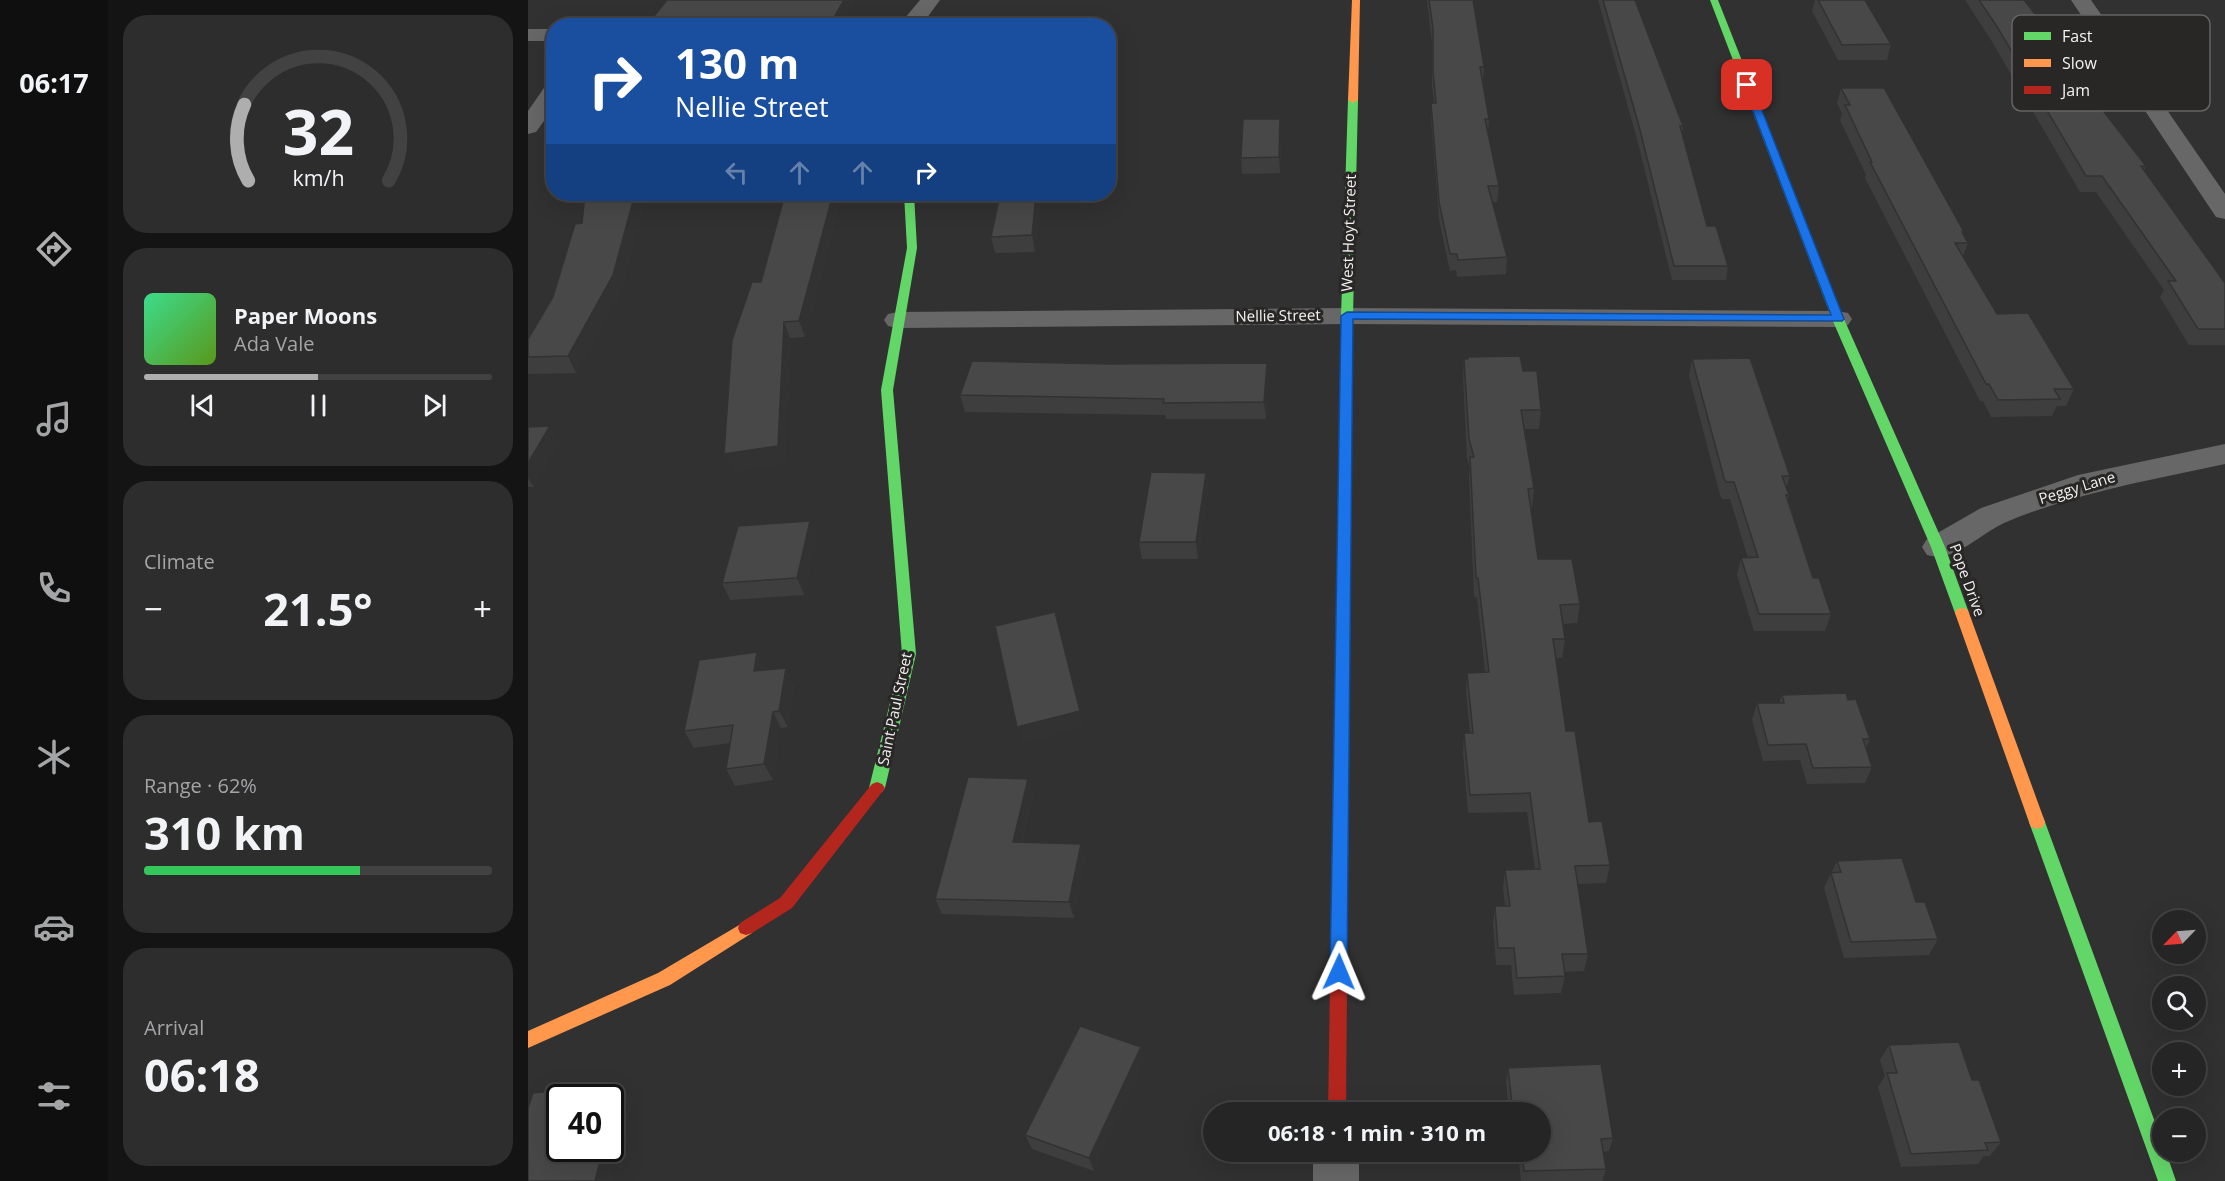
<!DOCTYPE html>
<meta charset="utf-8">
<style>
body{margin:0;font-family:"Open Sans",sans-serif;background:#2e2d2d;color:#f1f3f6;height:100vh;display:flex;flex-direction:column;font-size:22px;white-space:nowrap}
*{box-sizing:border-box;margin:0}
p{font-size:20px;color:#a4a5a7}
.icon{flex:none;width:33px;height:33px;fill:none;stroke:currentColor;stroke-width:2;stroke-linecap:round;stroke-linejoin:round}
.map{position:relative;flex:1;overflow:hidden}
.sheet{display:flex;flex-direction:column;gap:15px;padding:15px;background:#151414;width:420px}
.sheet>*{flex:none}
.hud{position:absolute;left:18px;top:18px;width:570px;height:183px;border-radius:24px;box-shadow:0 6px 24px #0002,0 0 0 2px #424242;background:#1a4fa0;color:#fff;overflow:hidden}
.needle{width:39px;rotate:245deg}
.controls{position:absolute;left:1624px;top:910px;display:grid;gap:12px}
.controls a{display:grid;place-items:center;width:54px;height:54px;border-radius:50%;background:#262525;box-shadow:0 6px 24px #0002,0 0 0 2px #424242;font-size:30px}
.speed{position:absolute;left:18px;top:1084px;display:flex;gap:12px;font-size:30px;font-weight:700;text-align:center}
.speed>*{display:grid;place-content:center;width:78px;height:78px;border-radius:50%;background:#262525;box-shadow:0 6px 24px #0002,0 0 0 2px #424242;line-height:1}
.speed .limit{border:3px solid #111;border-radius:9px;background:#fff;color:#111}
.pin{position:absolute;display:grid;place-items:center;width:51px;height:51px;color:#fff;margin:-26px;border-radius:12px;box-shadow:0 3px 9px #0006}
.me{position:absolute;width:66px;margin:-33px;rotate:1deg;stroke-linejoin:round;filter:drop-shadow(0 0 4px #0008)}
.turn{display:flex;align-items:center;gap:21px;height:126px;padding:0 30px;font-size:27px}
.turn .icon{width:78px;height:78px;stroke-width:2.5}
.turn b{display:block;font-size:42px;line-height:51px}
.lanes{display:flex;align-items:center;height:57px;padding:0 30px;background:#0003;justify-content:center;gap:30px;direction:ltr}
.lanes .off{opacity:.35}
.big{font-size:45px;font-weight:700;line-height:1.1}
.sheet .card{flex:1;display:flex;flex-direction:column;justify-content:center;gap:9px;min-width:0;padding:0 21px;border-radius:24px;background:#2e2d2d}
.sheet .dial{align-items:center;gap:0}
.dial svg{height:156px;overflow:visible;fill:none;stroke:#424242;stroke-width:7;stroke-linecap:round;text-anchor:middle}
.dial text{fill:#f1f3f6;stroke:none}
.song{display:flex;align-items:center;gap:18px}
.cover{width:72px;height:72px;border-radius:9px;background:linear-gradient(135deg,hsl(150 70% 55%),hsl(90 70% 35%))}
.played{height:6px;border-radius:3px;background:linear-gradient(90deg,#afaeae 50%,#424242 50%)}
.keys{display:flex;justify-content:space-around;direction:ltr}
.heat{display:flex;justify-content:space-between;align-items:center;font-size:33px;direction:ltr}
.charge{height:9px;border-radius:4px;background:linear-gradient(90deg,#34c759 62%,#424242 0)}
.trip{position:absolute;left:675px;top:1102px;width:348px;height:60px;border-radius:30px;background:#262525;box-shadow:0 6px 24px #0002,0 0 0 2px #424242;font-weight:700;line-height:60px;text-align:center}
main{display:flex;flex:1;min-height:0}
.tab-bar{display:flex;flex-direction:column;width:108px;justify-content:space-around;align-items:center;background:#0f0f0f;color:#a4a5a7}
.tab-bar .icon{width:42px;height:42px}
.tab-bar .current{color:#afaeae}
.tab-bar b{font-size:27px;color:#f1f3f6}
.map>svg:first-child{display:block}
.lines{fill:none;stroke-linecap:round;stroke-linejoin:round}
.street{fill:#686767;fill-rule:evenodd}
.fast{fill:#63d668;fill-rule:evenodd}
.slow{fill:#ff974d;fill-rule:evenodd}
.jam{fill:#b3261e;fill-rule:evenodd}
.wall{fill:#3f3e3e}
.shaded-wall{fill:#333232}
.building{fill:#494848;stroke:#333232;stroke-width:1.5}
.route{fill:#1a73e8;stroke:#114b97;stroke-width:1.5}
.labels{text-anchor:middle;stroke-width:6;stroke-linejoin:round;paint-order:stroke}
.street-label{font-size:15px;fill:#f3f1f1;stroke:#292626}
.key{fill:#292626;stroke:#666363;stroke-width:1.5}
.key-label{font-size:16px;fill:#f3f1f1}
</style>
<main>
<nav class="tab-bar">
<b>06:17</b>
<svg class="icon current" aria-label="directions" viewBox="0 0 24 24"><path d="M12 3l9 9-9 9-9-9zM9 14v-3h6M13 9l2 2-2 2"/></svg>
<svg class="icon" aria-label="music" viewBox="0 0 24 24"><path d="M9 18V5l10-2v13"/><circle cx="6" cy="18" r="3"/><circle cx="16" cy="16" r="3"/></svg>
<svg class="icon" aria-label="phone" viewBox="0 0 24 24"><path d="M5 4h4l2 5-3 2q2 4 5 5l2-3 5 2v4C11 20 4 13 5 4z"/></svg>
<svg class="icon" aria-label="climate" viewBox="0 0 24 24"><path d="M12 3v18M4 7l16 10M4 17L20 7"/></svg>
<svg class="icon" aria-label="car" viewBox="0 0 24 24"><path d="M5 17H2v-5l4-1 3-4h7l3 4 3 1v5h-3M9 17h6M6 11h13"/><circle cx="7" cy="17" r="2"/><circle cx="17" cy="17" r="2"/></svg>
<svg class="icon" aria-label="filters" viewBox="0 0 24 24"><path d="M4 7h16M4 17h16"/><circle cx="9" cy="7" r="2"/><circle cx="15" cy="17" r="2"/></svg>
</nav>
<section class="sheet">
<div class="card dial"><svg viewBox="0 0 100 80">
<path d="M14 69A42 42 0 1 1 86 69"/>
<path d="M14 69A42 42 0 0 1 12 30" stroke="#afaeae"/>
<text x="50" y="56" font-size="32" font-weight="700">32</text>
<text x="50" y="72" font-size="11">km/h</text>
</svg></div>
<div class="card">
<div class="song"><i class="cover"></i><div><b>Paper Moons</b><p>Ada Vale</p></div></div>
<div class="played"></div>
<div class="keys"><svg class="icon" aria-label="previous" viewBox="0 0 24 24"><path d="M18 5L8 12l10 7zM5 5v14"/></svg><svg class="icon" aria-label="pause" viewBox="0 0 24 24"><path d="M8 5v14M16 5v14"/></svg><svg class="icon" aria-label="next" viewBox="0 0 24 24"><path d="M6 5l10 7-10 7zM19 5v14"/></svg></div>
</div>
<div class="card"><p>Climate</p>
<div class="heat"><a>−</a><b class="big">21.5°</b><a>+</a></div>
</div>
<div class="card"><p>Range · 62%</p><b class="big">310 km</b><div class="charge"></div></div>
<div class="card"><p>Arrival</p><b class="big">06:18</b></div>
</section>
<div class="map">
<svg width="1697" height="1181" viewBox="0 0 1697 1181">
<rect width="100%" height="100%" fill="#323131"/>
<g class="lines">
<path class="street" d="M392,0H412L393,26H331L334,22L377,18Z
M1543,0H1563L1697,194V219L1688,217Z
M0,29H26V41H0Z
M26,84V107L8,132L0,134V111L18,85Z
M819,308L1310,311L1320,313L1324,319L1320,325L1310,327L819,324L370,328L360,326L356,320L360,314L370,312Z
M1697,444V464C1622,480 1547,493 1476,523C1452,534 1426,563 1399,555L1394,547L1399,539L1453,508L1550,475Z
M785,1152H831V1181H785Z"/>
<path class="fast" d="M1182,0H1190L1316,319L1417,547L1441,613L1439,617H1429L1427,613L1403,547L1304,319Z
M825,97L830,100L825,316L820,859L818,864L812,866L806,864L804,859L813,316L820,100Z
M376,194H386L389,248L365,390L388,654L357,788L354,792L349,794L344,792L341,788L374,654L353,390L379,248Z
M1509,815L1515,817L1517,822L1635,1144V1152H1638L1648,1181H1630L1501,822L1503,817Z"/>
<path class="slow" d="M824,0H832L830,100L825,103L820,100Z
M1434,608L1439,609L1441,613L1517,822L1515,827L1509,829L1503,827L1501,822L1427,613L1429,609Z
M218,921L224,923L226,928L224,933L142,985L0,1048V1031L130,973Z"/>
<path class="jam" d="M349,782L354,784L357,788L354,792L264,908L224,933L218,935L212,933L210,928L212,923L252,898L344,784Z
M812,852L818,854L820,859L818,1113H800L804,859L806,854Z"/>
</g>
<path class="wall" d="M899,0H945L956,67L955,82L961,119L960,134L971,186L969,202H964L979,257L978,274L929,277L928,270L922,271L911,219L903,118V103H906L904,86V43Z
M1070,0H1107L1155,126L1154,134L1179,226L1200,266L1198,280H1144L1109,139Z
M1287,0H1337L1363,44L1359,60H1310L1284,11Z
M1437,0H1496L1568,92L1567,95L1576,108L1575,111L1618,166L1616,171L1697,283V345H1661L1632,297L1636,290L1568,192H1552L1463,40Z
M1313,88L1436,232L1435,235L1440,243L1435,256L1469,314L1546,389L1538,406H1529L1524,416L1463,417L1455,401H1452L1337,178L1338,175L1312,120L1314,114L1309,103Z
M753,134L752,173L714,174L713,158Z
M57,194H114V213L93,292L48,373L0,374V339L25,297L54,223Z
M513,194L507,252L467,253L463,237Z
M312,202L277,337L262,338L257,463L204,471L233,282Z
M936,359L995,371L1013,410L1011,429H997L1006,488L1004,508H1002L1010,559L1052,604L1049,623L1035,624L1037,639L1034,658H1027L1038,731L1061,822L1082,865L1078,883L1050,884L1060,954L1056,971L1036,972L1037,976L1033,993L986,995L983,965H968L965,923L967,906H977L975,888L977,870L1007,869L999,812L940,813L935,752L936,733H942L938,692L939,673L957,672L949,597H946L941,476L942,467L939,459L935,378Z
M1164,359L1262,476L1258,488L1261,495L1260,499L1285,578L1303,614L1297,631H1226L1209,575L1213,558H1220L1202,499H1194L1192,495L1161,376Z
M739,363L740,380L738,419H638L637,415L437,412L432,395L580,364Z
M22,426L31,443L6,487H0V427Z
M678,473L680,490L670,559H614L611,542Z
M289,537L276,595L202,600L194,583Z
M237,669V670L266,684L260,727L253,728L245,780L207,786L198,769L202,743L166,748L156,731Z
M1254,695L1320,700L1342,739L1338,748L1344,767L1337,783L1279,784L1272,760L1235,761L1224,720L1229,703H1251Z
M500,779L505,795L494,842L553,844L557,859L546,918L414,914L407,899Z
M1309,861L1388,902L1410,939L1401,955L1316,958L1296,888Z
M1361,1045L1444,1080L1473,1142L1462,1156H1456L1450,1164L1373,1167L1350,1087L1357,1076L1352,1060Z
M613,1047L617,1061L566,1171L504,1149L497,1135Z
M980,1068L1085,1138L1081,1151L1075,1152L1078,1169L1074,1181H993L990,1152H1012V1113H981L978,1082Z"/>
<path class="shaded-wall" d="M316,0H329L314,26H301Z
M752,119L753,134L752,173L751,157Z
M107,194H114V213L93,292L48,373L40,356Z
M305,194H309L312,202L277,337L271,321Z
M508,194H513L507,252L504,235Z
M256,322L262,338L257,463L204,471L196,454Z
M739,363L740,380L738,419L736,402Z
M22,426L31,443L6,487L0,478V463Z
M678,473L680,490L670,559L668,542Z
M282,521L289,537L276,595L269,578Z
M229,652L237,669L234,688L226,671Z
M258,668L266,684L260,727L251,711Z
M552,711L556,728L494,744L489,727Z
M245,712L253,728L245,780L236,764Z
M500,779L505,795L490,857L485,842Z
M553,844L557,859L546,918L541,902Z
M613,1047L617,1061L566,1171L561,1158Z
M92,1084L105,1098L84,1181H67L75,1149H82V1120Z"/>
<path class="building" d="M139,0H316L301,26H118Z
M901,0H945L956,67H952L961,119H957L971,186H960L979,257L930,260L929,254H922L911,202L903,103H908L905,71V28Z
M1075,0H1107L1155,126H1152L1179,226H1188L1200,266H1146L1111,126Z
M1290,0H1337L1363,44L1314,45Z
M1451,0H1496L1568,92H1565L1576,108H1573L1618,166H1613L1697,283V329H1670L1640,281H1648L1574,176H1558L1468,25Z
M1313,88H1356L1436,232H1434L1440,243H1427L1469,314L1500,313L1546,389H1526L1532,399L1470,400L1461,384H1458L1342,162H1344L1317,105H1322Z
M715,119H752L751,157L713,158Z
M57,194H107L85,275L40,356L0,357V339L25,297L47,224L54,223Z
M257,194H305L271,321L256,322L250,446L196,454L204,340L224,282H233Z
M472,194H508L504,235L463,237Z
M992,356L995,371H1009L1013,410H993L1006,488L1000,489L1010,559H1044L1052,604L1032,605L1037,639H1025L1038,731H1047L1061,822L1074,821L1082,865L1047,866L1060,954H1034L1037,976L989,978L986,948H970L967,906H982L977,870L1012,869L1002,793L942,795L936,733H945L939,673L961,672L950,578H948L942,457H946L941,439L936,359H940V357Z
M1222,358L1262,476H1254L1261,495H1258L1285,578H1291L1303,614H1231L1213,558L1230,557L1206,482H1198L1196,478L1164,359Z
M444,361L580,364L739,363L736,402L635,403L636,399L432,395Z
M22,426L0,463V427Z
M623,472L678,473L668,542H611Z
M282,521L269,578L194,583L210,526Z
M527,612L552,711L489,727L467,626Z
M229,652L226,671L258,668L251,711L245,712L236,764L198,769L205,725L156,731L171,660Z
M1318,693L1320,700L1328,699L1342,739H1335L1344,767L1285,768L1278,744L1240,745L1229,703H1256L1254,695Z
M440,777L500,779L485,842L553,844L541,902L407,899Z
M1374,858L1388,902H1397L1410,939L1323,942L1303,873L1313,872L1309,861Z
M552,1026L613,1047L561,1158L497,1135Z
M1431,1042L1444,1080H1451L1473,1142L1457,1143L1460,1150L1383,1154L1359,1073H1369L1361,1045Z
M1073,1064L1085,1138L1073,1139L1078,1169L996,1171L994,1152H1012V1113H985L980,1068Z
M92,1084L82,1120V1098H32V1149H75L67,1181H0V1108L5,1093Z"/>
<path class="route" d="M1216,83L1224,85L1316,319L1314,321L825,319L819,972L817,978L811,980L805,978L802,972L813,316L819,312L1303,315L1215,85Z"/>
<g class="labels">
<g class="street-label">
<text transform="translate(821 233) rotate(-88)" y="5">West Hoyt Street</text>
<text transform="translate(750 316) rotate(-1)" y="5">Nellie Street</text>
<text transform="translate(1549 488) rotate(-17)" y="5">Peggy Lane</text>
<text transform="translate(1439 580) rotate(70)" y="5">Pope Drive</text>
<text transform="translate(367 709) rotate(-78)" y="5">Saint Paul Street</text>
</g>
</g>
<rect x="1484" y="15" width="198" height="96" rx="9" class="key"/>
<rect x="1496" y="32" width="27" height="8" fill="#63d668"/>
<rect x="1496" y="59" width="27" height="8" fill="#ff974d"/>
<rect x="1496" y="86" width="27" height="8" fill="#b3261e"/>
<g class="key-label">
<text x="1534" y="42">Fast</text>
<text x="1534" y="69">Slow</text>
<text x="1534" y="96">Jam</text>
</g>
</svg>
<div class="controls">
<a><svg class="needle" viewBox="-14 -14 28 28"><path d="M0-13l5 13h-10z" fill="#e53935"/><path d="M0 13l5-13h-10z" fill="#a4a5a7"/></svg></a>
<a><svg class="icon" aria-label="search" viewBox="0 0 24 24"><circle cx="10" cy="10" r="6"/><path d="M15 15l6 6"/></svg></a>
<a>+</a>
<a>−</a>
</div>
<div class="speed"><div class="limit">40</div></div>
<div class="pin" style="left:1219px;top:85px;background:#d93025"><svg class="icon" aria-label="arrive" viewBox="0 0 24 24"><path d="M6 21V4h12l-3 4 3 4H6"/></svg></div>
<svg class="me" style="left:811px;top:972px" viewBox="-20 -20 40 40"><path d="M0-17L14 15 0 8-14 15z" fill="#1a73e8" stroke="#fff" stroke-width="4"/></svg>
<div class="trip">06:18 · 1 min · 310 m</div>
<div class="hud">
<div class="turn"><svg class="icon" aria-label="right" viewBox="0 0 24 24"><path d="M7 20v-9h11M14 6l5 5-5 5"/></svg><div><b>130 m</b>Nellie Street</div></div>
<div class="lanes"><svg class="icon off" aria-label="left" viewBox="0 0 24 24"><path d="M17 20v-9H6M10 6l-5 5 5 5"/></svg><svg class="icon off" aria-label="ahead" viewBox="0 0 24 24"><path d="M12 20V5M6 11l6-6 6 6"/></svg><svg class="icon off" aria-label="ahead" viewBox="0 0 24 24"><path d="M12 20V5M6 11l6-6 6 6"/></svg><svg class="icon" aria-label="right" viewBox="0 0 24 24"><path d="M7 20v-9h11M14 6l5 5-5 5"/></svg></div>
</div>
</div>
</main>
